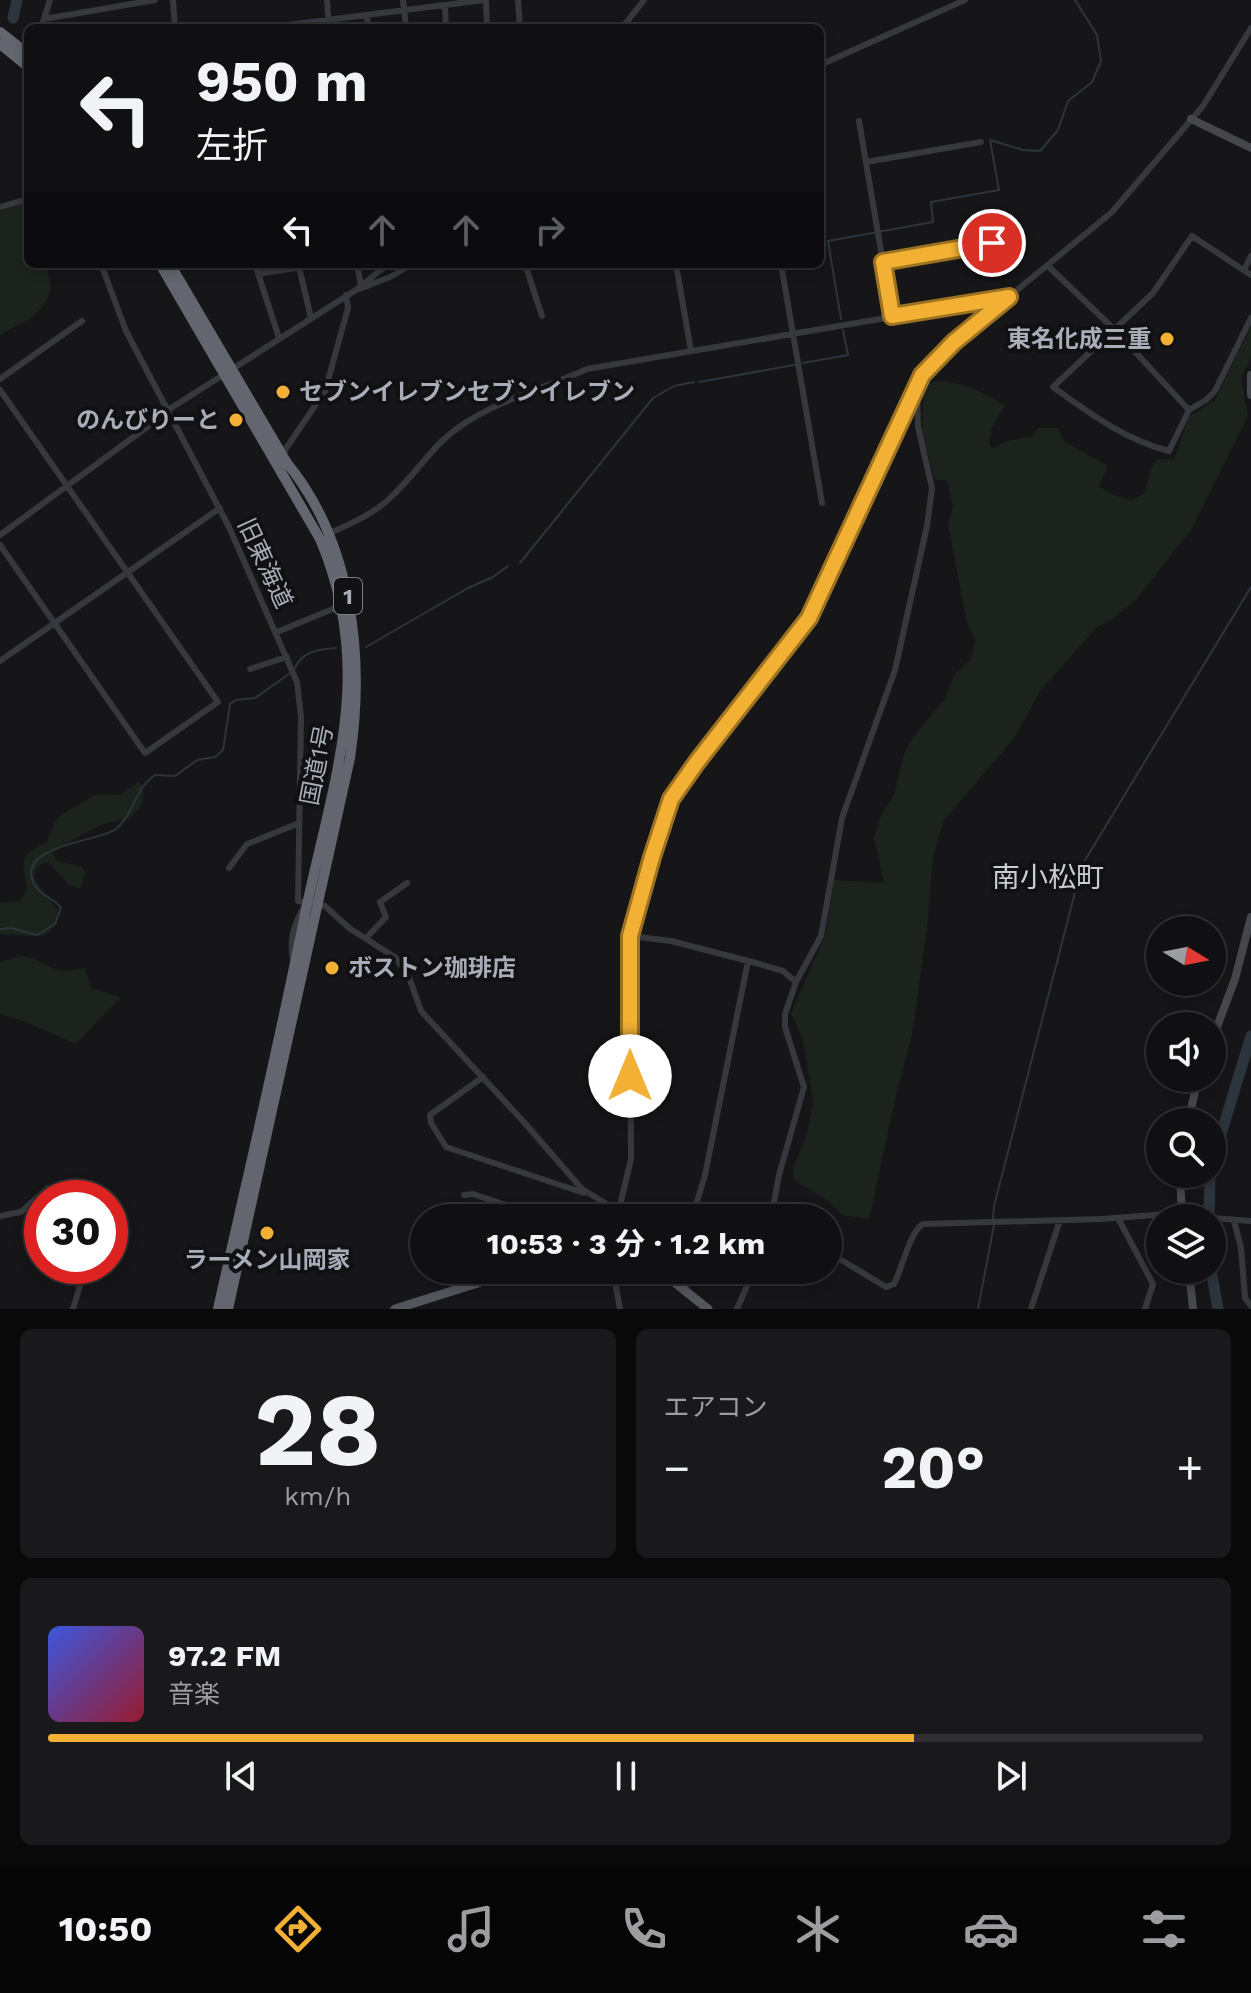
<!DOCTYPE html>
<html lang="ja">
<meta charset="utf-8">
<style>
body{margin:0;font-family:"Work Sans","Noto Sans JP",sans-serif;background:#19191b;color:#f1f3f6;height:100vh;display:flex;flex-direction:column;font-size:30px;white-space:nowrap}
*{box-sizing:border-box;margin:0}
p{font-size:26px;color:#9c9d9f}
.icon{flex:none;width:44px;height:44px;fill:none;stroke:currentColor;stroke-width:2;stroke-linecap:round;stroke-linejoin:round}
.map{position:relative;height:1309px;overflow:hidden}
.side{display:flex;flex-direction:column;gap:20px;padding:20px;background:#09090a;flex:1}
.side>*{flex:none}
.top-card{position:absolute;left:24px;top:24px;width:800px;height:244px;border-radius:12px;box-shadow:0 4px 12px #0003,0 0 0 2px #303032;background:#101012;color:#f1f3f6;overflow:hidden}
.needle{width:52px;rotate:100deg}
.buttons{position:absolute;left:1146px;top:916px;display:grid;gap:16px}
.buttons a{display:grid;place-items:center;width:80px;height:80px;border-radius:50%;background:#101012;box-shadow:0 4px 12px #0003,0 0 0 2px #303032;font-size:40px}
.speed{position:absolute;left:24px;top:1180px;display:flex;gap:16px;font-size:40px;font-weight:700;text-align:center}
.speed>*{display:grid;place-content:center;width:104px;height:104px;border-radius:50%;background:#101012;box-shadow:0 4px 12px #0003,0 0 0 2px #303032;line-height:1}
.speed .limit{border:12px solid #d22;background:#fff;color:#111}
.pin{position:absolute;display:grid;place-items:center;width:68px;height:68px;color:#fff;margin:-34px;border:4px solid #fff;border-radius:50%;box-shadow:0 2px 8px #0007}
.me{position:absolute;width:88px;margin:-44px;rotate:0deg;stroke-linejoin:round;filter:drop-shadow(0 0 6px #0008)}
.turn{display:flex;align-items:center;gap:28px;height:168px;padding:0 40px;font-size:36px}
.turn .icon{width:104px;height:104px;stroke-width:2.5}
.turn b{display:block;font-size:56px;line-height:68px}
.lanes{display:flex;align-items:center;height:76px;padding:0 40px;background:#0003;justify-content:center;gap:40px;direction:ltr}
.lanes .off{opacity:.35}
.big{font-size:60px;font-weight:700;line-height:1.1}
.side .card{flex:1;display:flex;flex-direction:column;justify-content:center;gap:12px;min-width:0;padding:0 28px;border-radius:12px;background:#19191b}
.side .dial{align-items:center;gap:0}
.dial b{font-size:104px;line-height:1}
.song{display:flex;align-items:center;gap:24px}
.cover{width:96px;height:96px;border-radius:12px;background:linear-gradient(135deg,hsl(230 70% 55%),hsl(350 70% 35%))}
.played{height:8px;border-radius:4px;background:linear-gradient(90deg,#f2b134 75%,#303032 75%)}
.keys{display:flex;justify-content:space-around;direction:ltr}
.heat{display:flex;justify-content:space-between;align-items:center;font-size:44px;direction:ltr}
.side .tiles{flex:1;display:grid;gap:20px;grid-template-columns:1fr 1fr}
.card:last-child{grid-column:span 2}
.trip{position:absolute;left:410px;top:1204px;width:432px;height:80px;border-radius:40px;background:#101012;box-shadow:0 4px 12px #0003,0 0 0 2px #303032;font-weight:700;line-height:80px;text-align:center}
.dock{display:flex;height:128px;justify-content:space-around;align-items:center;background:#060607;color:#9c9d9f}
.dock .icon{width:56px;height:56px}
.dock .active{color:#f2b134}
.dock b{font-size:36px;color:#f1f3f6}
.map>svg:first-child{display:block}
.green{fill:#1c231d}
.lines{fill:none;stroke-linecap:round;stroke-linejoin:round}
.stream{stroke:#2c353c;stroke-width:2}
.river{stroke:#2c353c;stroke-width:11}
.street{stroke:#37383d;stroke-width:6}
.secondary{stroke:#45474d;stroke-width:8}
.primary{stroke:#53555c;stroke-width:9}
.highway{stroke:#63666e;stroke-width:10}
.route-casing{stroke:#9d7322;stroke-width:20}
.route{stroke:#f2b134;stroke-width:14}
.poi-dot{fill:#f2b134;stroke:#111113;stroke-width:3}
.labels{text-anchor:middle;stroke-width:8;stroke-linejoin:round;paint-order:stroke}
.shield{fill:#111113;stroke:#7b7e86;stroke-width:2}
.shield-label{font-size:22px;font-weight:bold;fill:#a8adb8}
.poi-label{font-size:24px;font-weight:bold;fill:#a8adb8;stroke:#111113;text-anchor:end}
.street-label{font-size:24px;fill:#a8adb8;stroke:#111113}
.quarter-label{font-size:28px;fill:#c9ccd4;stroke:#111113}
</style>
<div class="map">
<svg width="1251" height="1309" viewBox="0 0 1251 1309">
<rect width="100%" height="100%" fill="#161618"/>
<path class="green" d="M28,203V221L21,227L24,246L28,250V264H49C46,273 51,280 50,289C47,314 20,323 0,335V211Z
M1251,327V358L1241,378L1248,416L1192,528L1137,599L1114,618L1097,627L1040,691L1015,737L944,820L933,857L928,920L912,1035L896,1095L869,1219L842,1215L827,1200L794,1180L793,1169L808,1131L813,1101L803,1040L791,1013L825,936L834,880L884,883L874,838L880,818L895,792L904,754L914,736L945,699L954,675L971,659L975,641L967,623L948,525L953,506L947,480H935L922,432L924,386C944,372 986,393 1005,406C996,419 988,430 990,447L994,448L1007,441L1032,436L1038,428H1058L1065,442L1108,466L1099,486L1113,495L1132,500L1145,493L1151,467L1159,459L1174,460L1189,417L1215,400Z
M139,781C149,793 142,811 128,818C120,822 111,821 103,824C92,830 59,846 53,853L56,861L82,867L85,872L82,886L78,888L69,885L48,862C38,863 35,870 34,878L47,898L58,909C54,949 28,933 0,934V903L20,901L27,889C21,855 20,858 47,842L54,823L60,816L96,794L120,795Z
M22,956C52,962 47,976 85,968L91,988L121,997L76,1044L23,1021L0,1014V962Z"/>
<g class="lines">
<path class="stream" d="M841,319L828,241L933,222L931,202L999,190L990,140L1023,150L1040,151L1058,130L1068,101L1092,82L1101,61L1097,35L1075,0
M803,363L848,355L843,330
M699,382L794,365
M520,563L653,398L674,386L694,382
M366,647L468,588L493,577L508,566
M295,668C302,651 320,649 336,648
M0,929L11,928L37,935L55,924L61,908C54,898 39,895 34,884C14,845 99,842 116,829C135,813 134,789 155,775L175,776L197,760L215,757L223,750L230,704L236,700L255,698L289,674
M993,1219L994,1206L1082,865L1251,587
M978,1309L994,1225"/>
<path class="river" d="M13,18L17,0
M1212,1164L1251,1036
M1209,1218L1210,1174
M1211,1270L1218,1309"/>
<path class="street" d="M173,0L175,28
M327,0L329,28
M403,0L406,28
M486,0L487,28
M518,0L520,28
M445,5L446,28
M367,15L368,28
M44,19L155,0
M41,28L50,0
M264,28L484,0
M622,28L644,0
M820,65L965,0
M859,121L892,316
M866,162L981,142
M0,207L28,199
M883,262L1020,239
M101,264L126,331L229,527L297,682L301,717L298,901L325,906L349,928L396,958L410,980L421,1011L523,1121L582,1189L618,1211
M255,264L279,338
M357,264L361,286
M525,264L542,316
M676,264L691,351
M781,264L822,503
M1048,266L1113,328L1189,410
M299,267L311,318
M1244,270L1251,256
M258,274L320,264
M1251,275L1192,236L1153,293L1053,387C1089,413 1125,440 1169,451L1189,410L1206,400L1215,391L1251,318
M359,289L390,277L413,264
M0,379L82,321
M0,390L218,702L145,753L0,545
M168,410L356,290L388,264
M281,456L325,391L348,308L346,295
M328,534C350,524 374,514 391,497C415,475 432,446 459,427C500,399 543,389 587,369L1009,297
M0,535L169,411
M277,632L340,606
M0,661L220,508
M250,669L287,657
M229,868L247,844L299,823
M630,936L671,941L756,963L783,971L796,982
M366,938L386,917L380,902L407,883
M293,960C289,939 294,924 304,907
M483,1077L430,1115L431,1123L446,1147L584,1193
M464,1195L473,1194L544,1218
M1181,1214L1209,1218
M0,1216L21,1212L48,1188L85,1198
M610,1218L617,1214L638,1218
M617,1218L631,1159L630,936L652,857L676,789L809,618L922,375L954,342L1112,212L1203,106L1251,28
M692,1218L705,1175L748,961
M771,1218L779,1175L804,1087L785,1027V1014L796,982L821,936L842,818L895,670L927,526L932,488L918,427L917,390
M1118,1218L1153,1284L1145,1309
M1212,1218L1251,1221
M1234,1221L1241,1248L1245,1298L1251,1306
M828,1256L843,1261L886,1287L894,1284C902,1269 910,1231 923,1224L1101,1219L1181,1213
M613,1270L620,1309
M686,1290L687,1270
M73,1309L86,1266
M737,1309L754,1270
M1031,1309L1060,1220"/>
<path class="secondary" d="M1191,119L1251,148
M1251,375V395
M1212,1040L1235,979L1251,917
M1188,1122L1198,1078
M1180,1174L1182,1218
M1189,1270L1193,1309"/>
<path class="primary" d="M659,1270L708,1309
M395,1309L519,1270"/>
<path class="highway" d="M0,32L28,54
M0,44L28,67
M160,264L320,539C378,675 331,785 304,919C278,1049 247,1179 218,1309
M170,264L287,463C353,544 365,658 350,758L228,1309"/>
</g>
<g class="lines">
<defs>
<path id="route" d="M630,1076V936L652,857L671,799L697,762L809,618L922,375L954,342L1009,297L892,316L883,262L992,243"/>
</defs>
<use href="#route" class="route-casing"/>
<use href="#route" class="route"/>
</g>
<g class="poi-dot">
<circle cx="1167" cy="339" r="8"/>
<circle cx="283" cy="392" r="8"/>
<circle cx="236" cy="420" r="8"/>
<circle cx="332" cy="968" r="8"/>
<circle cx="267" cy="1233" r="8"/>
</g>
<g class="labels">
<rect class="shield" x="334" y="578" width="28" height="36" rx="6"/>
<g class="shield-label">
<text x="348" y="604">1</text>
</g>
<g class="poi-label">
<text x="1151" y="347">東名化成三重</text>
<text x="299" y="400" text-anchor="start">セブンイレブンセブンイレブン</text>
<text x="220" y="428">のんびりーと</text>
<text x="348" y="976" text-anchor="start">ボストン珈琲店</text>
<text x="267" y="1268" text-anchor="middle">ラーメン山岡家</text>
</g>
<g class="street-label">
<text transform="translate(265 563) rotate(65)" y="8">旧東海道</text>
<text transform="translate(317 765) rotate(-79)" y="8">国道1号</text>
</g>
<g class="quarter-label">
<text x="1048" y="887">南小松町</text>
</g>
</g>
</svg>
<div class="buttons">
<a><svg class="needle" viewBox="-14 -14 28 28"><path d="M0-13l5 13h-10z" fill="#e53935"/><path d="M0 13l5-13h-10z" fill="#9c9d9f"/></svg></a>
<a><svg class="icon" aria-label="sound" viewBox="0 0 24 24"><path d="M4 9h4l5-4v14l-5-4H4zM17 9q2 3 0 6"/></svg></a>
<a><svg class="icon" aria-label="search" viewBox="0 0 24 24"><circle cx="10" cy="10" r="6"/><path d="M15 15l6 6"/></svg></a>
<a><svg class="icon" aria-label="layers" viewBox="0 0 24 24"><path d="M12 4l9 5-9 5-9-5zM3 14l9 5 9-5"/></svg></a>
</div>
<div class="speed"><div class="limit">30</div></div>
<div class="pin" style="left:992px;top:243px;background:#d93025"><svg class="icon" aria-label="arrive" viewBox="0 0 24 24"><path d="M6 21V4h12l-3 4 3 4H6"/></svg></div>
<svg class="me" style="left:630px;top:1076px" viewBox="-20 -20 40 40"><circle r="19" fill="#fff"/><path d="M0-13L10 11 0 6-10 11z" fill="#f2b134"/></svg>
<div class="trip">10:53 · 3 分 · 1.2 km</div>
<div class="top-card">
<div class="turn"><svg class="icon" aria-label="left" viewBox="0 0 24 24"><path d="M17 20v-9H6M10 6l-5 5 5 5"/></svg><div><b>950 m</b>左折</div></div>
<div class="lanes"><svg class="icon" aria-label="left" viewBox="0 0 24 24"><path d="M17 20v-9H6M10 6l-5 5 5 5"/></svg><svg class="icon off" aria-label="ahead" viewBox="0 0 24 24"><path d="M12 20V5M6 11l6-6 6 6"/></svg><svg class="icon off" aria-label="ahead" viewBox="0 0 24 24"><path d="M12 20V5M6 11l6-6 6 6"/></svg><svg class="icon off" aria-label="right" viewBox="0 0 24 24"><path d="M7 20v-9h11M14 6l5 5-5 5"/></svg></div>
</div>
</div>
<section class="side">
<div class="tiles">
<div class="card dial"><b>28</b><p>km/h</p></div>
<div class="card"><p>エアコン</p>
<div class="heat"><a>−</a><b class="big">20°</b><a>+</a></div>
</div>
<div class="card">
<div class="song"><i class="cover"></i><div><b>97.2 FM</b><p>音楽</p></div></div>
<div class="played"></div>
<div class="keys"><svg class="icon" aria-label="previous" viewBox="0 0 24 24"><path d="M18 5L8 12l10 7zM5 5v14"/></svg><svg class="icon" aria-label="pause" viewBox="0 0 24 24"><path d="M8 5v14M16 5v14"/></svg><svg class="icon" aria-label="next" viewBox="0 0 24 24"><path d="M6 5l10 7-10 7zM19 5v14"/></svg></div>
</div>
</div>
</section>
<nav class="dock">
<b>10:50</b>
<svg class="icon active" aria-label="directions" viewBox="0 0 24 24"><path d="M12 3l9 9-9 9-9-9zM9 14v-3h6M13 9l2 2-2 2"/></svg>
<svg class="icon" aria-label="music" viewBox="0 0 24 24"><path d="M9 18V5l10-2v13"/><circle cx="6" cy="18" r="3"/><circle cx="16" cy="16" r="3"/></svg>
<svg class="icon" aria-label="phone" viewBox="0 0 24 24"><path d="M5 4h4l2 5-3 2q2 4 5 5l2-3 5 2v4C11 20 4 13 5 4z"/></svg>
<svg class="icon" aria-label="climate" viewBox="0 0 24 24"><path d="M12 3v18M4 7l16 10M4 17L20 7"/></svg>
<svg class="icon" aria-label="car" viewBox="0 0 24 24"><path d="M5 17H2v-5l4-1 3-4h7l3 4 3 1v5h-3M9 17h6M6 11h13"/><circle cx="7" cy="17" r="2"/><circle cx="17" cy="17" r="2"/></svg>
<svg class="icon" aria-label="filters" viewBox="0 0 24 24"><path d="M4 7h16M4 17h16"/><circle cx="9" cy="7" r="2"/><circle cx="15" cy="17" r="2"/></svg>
</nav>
